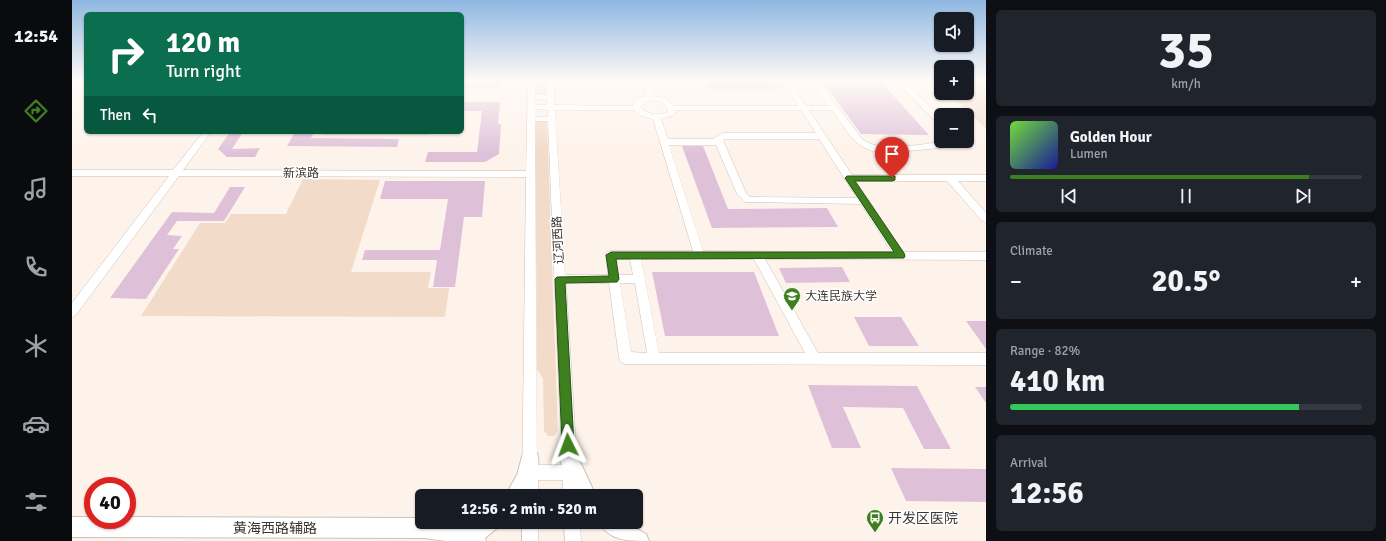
<!DOCTYPE html>
<meta charset="utf-8">
<style>
body{margin:0;font-family:Signika,"Noto Sans SC",sans-serif;background:#20242c;color:#f1f3f6;height:100vh;display:flex;flex-direction:column;font-size:15px;white-space:nowrap}
*{box-sizing:border-box;margin:0}
p{font-size:13px;color:#9ea1a6}
.icon{flex:none;width:22px;height:22px;fill:none;stroke:currentColor;stroke-width:2;stroke-linecap:round;stroke-linejoin:round}
.map{position:relative;flex:1;overflow:hidden}
.drawer{display:flex;flex-direction:column;gap:10px;padding:10px;background:#0d0f14;width:400px}
.drawer>*{flex:none}
.hud{position:absolute;left:12px;top:12px;width:380px;height:122px;border-radius:6px;box-shadow:0 1px 3px #0004;background:#0b6e4f;color:#fff;overflow:hidden}
.tools{position:absolute;left:862px;top:12px;display:grid;gap:8px}
.tools a{display:grid;place-items:center;width:40px;height:40px;border-radius:6px;background:#171b24;box-shadow:0 1px 3px #0004;font-size:20px}
.speed{position:absolute;left:12px;top:477px;display:flex;gap:8px;font-size:20px;font-weight:700;text-align:center}
.speed>*{display:grid;place-content:center;width:52px;height:52px;border-radius:50%;background:#171b24;box-shadow:0 1px 3px #0004;line-height:1}
.speed .limit{border:6px solid #d22;background:#fff;color:#111}
.pin{position:absolute;display:grid;place-items:center;width:34px;height:34px;color:#fff;margin:-41px -17px;border-radius:50% 50% 50% 0;rotate:-45deg;box-shadow:0 0 4px #0007}
.pin .icon{rotate:45deg}
.me{position:absolute;width:44px;margin:-22px;rotate:357deg;stroke-linejoin:round;filter:drop-shadow(0 0 3px #0008)}
.turn{display:flex;align-items:center;gap:14px;height:84px;padding:0 16px;font-size:18px}
.turn .icon{width:52px;height:52px;stroke-width:2.5}
.turn b{display:block;font-size:28px;line-height:34px}
.then{display:flex;align-items:center;height:38px;padding:0 16px;background:#0003;gap:8px;font-size:15px}
.big{font-size:30px;font-weight:800;line-height:1.1}
.drawer .tile{flex:1;display:flex;flex-direction:column;justify-content:center;gap:6px;min-width:0;padding:0 14px;border-radius:6px;background:#20242c}
.drawer .dial{align-items:center;gap:0}
.dial b{font-size:52px;line-height:1}
.song{display:flex;align-items:center;gap:12px}
.cover{width:48px;height:48px;border-radius:6px;background:linear-gradient(135deg,hsl(100 70% 55%),hsl(240 70% 35%))}
.played{height:4px;border-radius:2px;background:linear-gradient(90deg,#3e7f1f 85%,#363941 85%)}
.keys{display:flex;justify-content:space-around;direction:ltr}
.heat{display:flex;justify-content:space-between;align-items:center;font-size:22px;direction:ltr}
.charge{height:6px;border-radius:3px;background:linear-gradient(90deg,#34c759 82%,#363941 0)}
.trip{position:absolute;left:343px;top:489px;width:228px;height:40px;border-radius:6px;background:#171b24;box-shadow:0 1px 3px #0004;font-weight:800;line-height:40px;text-align:center}
main{display:flex;flex:1;min-height:0}
.dock{display:flex;flex-direction:column;width:72px;justify-content:space-around;align-items:center;background:#090b0e;color:#9ea1a6}
.dock .icon{width:28px;height:28px}
.dock .selected{color:#3e7f1f}
.dock b{font-size:18px;color:#f1f3f6}
.map>svg:first-child{display:block}
.green{fill:#f2dbc9}
.building{fill:#dec1d9}
.lines{fill:none;stroke-linecap:round;stroke-linejoin:round}
.minor-casing{stroke:#cbc1b9;stroke-width:1}
.major-casing{stroke:#cbc1b9;stroke-width:2}
.minor{fill:#fff;fill-rule:evenodd}
.major{fill:#fff;fill-rule:evenodd}
.route{fill:#3e7f1f;stroke:#285314}
.labels{text-anchor:middle;stroke-width:3;stroke-linejoin:round;paint-order:stroke}
.street-label{font-size:12px;fill:#3b3734;stroke:#fff}
.poi-label{font-size:12px;fill:#3b3734;stroke:#fff;text-anchor:start}
.near-poi-label{font-size:14px;fill:#3b3734;stroke:#fff;text-anchor:start}
.near-street-label{font-size:14px;fill:#3b3734;stroke:#fff}
</style>
<main>
<nav class="dock">
<b>12:54</b>
<svg class="icon selected" aria-label="directions" viewBox="0 0 24 24"><path d="M12 3l9 9-9 9-9-9zM9 14v-3h6M13 9l2 2-2 2"/></svg>
<svg class="icon" aria-label="music" viewBox="0 0 24 24"><path d="M9 18V5l10-2v13"/><circle cx="6" cy="18" r="3"/><circle cx="16" cy="16" r="3"/></svg>
<svg class="icon" aria-label="phone" viewBox="0 0 24 24"><path d="M5 4h4l2 5-3 2q2 4 5 5l2-3 5 2v4C11 20 4 13 5 4z"/></svg>
<svg class="icon" aria-label="climate" viewBox="0 0 24 24"><path d="M12 3v18M4 7l16 10M4 17L20 7"/></svg>
<svg class="icon" aria-label="car" viewBox="0 0 24 24"><path d="M5 17H2v-5l4-1 3-4h7l3 4 3 1v5h-3M9 17h6M6 11h13"/><circle cx="7" cy="17" r="2"/><circle cx="17" cy="17" r="2"/></svg>
<svg class="icon" aria-label="filters" viewBox="0 0 24 24"><path d="M4 7h16M4 17h16"/><circle cx="9" cy="7" r="2"/><circle cx="15" cy="17" r="2"/></svg>
</nav>
<div class="map">
<svg width="914" height="541" viewBox="0 0 914 541">
<rect width="100%" height="100%" fill="#fef3eb"/>
<path class="green" d="M463,80H474V94L471,96L463,94Z
M895,80H914V129L876,93H895Z
M467,120L475,122L486,431L482,436H476L472,431L471,379L465,369L463,122Z
M252,132H356L355,135H250Z
M231,179L308,180L279,272H359L356,288H377L373,317L69,316L128,223H153L159,214H214Z"/>
<path class="building" d="M390,80H430L429,87L390,88Z
M633,80L702,81L708,89H636Z
M751,82L810,83L857,135L789,134Z
M390,102H428L426,124H429L427,154L413,162H353L356,152H405L410,111H390Z
M158,132H171L160,149L188,148L183,157H155L146,149Z
M223,132H242L239,138L327,139L325,147L215,146Z
M610,146H631L656,209L755,208L766,227L640,228Z
M313,181H413L410,217H392L383,287H361L365,260H290L293,250H368L376,199H308Z
M158,187H173L152,221H105L95,235L110,236L101,249H107L74,299L38,298L100,212L142,213Z
M770,267L778,282L714,283L707,268Z
M580,272H682L707,336H593Z
M782,317H829L847,346H797Z
M894,321H914V349Z
M736,385L845,386L879,449H852L831,408L771,407L789,448H760Z
M903,387H914V403Z
M819,468L914,469V502L834,501Z"/>
<g class="lines">
<defs>
<path id="minor" d="M456,80H463V95H475L474,80H481L483,105L561,106V103L565,98L575,96L569,80H576L582,96L593,98L602,106H726L709,80H716L734,106H757L738,80H745L791,140C815,156 863,139 892,141L893,143L889,146L815,153C783,152 777,133 760,110H737L780,175H914V181H886L914,213V222L910,221L875,181H784L831,252H914V260L693,259L746,353H914V365L553,364L549,362L547,358L537,283H494L507,496H491V480H466V496H450L454,177L107,176L4,315L0,317V303L97,176H0V170H101L131,132H139L111,170L454,171ZM463,99H475V105H463ZM579,100L588,102L594,106L596,112C586,116 577,115 569,108L571,102ZM463,109L476,110V117H463ZM483,110H562L569,116L581,119L621,251H539L535,252L534,255L536,275H493ZM604,110H729L744,133H651L643,137L642,139H596L589,119L602,115ZM463,121H476L490,465H465ZM653,139H747L785,198L678,197L674,193L651,140ZM597,145H644L665,194L673,202L789,204L820,252L631,251ZM545,259H558L561,275H547ZM569,259H682L733,353H587ZM548,283H563L575,353L559,352Z
M823,80H831L869,117V124H866Z
M450,522H466V541H450Z
M492,522H508L509,541H493Z"/>
<path id="major" d="M458,451L465,453C470,467 461,484 454,496H433L445,475L451,453Z
M497,451L504,453L524,496H503L488,460L490,453Z
M0,517H21V520H55V517L350,518V522H378L392,527L401,522H427L424,529L413,538L414,541H374L352,538L0,537Z
M527,522H553L574,534L577,541C556,541 537,541 527,522Z"/>
</defs>
<use href="#minor" class="minor-casing"/>
<use href="#major" class="major-casing"/>
<use href="#minor" class="minor"/>
<use href="#major" class="major"/>
</g>
<linearGradient id="sky" x2="0" y2="1"><stop stop-color="#8fb7e2"/><stop offset="0.52" stop-color="#fffaf6"/><stop offset="1" stop-color="#fffaf6" stop-opacity="0"/></linearGradient>
<rect width="914" height="155" fill="url(#sky)"/>
<path class="route" d="M775,176H823V180L820,181H783L832,253L833,256L832,258L544,259L547,279L545,282L493,283L502,445L500,449L496,451L492,449L490,445L483,279L485,277L537,276L534,255L539,252H822L773,178Z"/>
<defs>
<symbol id="university-pin" viewBox="-11 -11 22 30"><path d="M0 17L-7.5 6A9.5 9.5 0 1 1 7.5 6Z" fill="#3e7f1f" stroke="#fff"/><path d="M0-5L7-2L0 1L-7-2ZM-4 1L0 2.5L4 1V4Q0 6-4 4Z" fill="#fff"/></symbol>
<symbol id="bus-pin" viewBox="-11 -11 22 30"><path d="M0 17L-7.5 6A9.5 9.5 0 1 1 7.5 6Z" fill="#3e7f1f" stroke="#fff"/><path d="M-5-6H5V4H4V6H2V4H-2V6H-4V4H-5ZM-3.5-4V0h7V-4ZM-3.5 1.2v1.5H-2V1.2ZM2 1.2v1.5H3.5V1.2Z" fill="#fff"/></symbol>
</defs>
<g fill-rule="evenodd">
<use href="#university-pin" x="710" y="286" width="20" height="27"/>
<use href="#bus-pin" x="793" y="508" width="20" height="27"/>
</g>
<g class="labels">
<g class="street-label">
<text x="229" y="177">新滨路</text>
<text transform="translate(486 240) rotate(-93)" y="4">辽河西路</text>
</g>
<g class="poi-label">
<text x="733" y="300">大连民族大学</text>
</g>
<g class="near-poi-label">
<text x="816" y="523">开发区医院</text>
</g>
<g class="near-street-label">
<text x="203" y="533">黄海西路辅路</text>
</g>
</g>
</svg>
<div class="tools">
<a><svg class="icon" aria-label="sound" viewBox="0 0 24 24"><path d="M4 9h4l5-4v14l-5-4H4zM17 9q2 3 0 6"/></svg></a>
<a>+</a>
<a>−</a>
</div>
<div class="speed"><div class="limit">40</div></div>
<div class="pin" style="left:820px;top:178px;background:#d93025"><svg class="icon" aria-label="arrive" viewBox="0 0 24 24"><path d="M6 21V4h12l-3 4 3 4H6"/></svg></div>
<svg class="me" style="left:496px;top:445px" viewBox="-20 -20 40 40"><path d="M0-17L14 15 0 8-14 15z" fill="#3e7f1f" stroke="#fff" stroke-width="4"/></svg>
<div class="trip">12:56 · 2 min · 520 m</div>
<div class="hud">
<div class="turn"><svg class="icon" aria-label="right" viewBox="0 0 24 24"><path d="M7 20v-9h11M14 6l5 5-5 5"/></svg><div><b>120 m</b>Turn right</div></div>
<div class="then">Then<svg class="icon" aria-label="left" viewBox="0 0 24 24"><path d="M17 20v-9H6M10 6l-5 5 5 5"/></svg></div>
</div>
</div>
<section class="drawer">
<div class="tile dial"><b>35</b><p>km/h</p></div>
<div class="tile">
<div class="song"><i class="cover"></i><div><b>Golden Hour</b><p>Lumen</p></div></div>
<div class="played"></div>
<div class="keys"><svg class="icon" aria-label="previous" viewBox="0 0 24 24"><path d="M18 5L8 12l10 7zM5 5v14"/></svg><svg class="icon" aria-label="pause" viewBox="0 0 24 24"><path d="M8 5v14M16 5v14"/></svg><svg class="icon" aria-label="next" viewBox="0 0 24 24"><path d="M6 5l10 7-10 7zM19 5v14"/></svg></div>
</div>
<div class="tile"><p>Climate</p>
<div class="heat"><a>−</a><b class="big">20.5°</b><a>+</a></div>
</div>
<div class="tile"><p>Range · 82%</p><b class="big">410 km</b><div class="charge"></div></div>
<div class="tile"><p>Arrival</p><b class="big">12:56</b></div>
</section>
</main>
